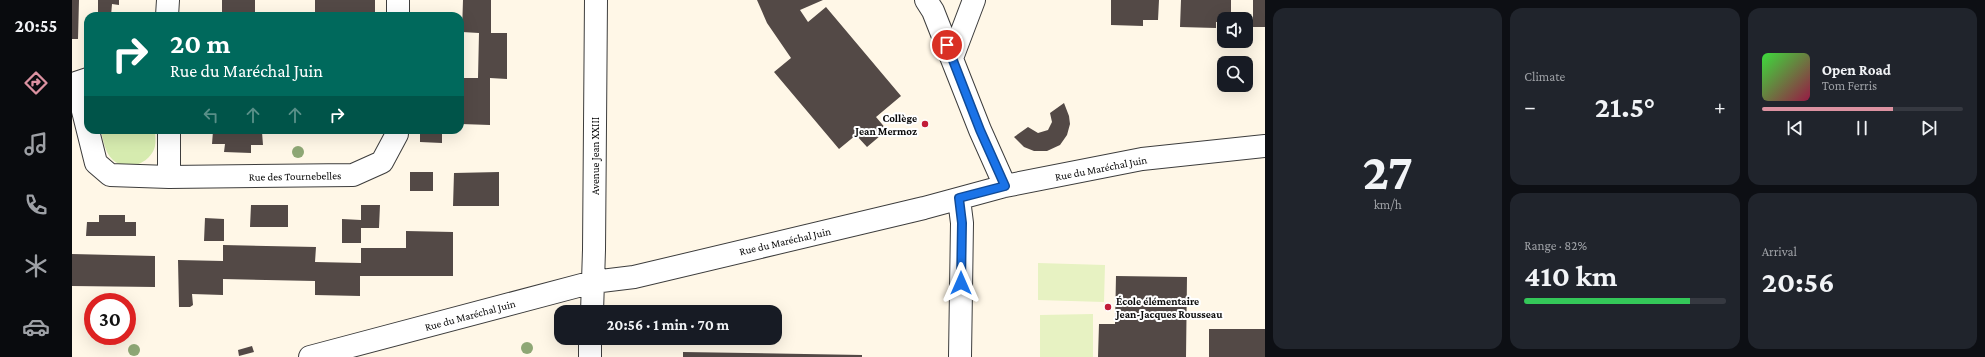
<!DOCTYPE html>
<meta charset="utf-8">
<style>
body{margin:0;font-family:"Crimson Pro",serif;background:#20242c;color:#f1f3f6;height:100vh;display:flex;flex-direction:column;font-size:15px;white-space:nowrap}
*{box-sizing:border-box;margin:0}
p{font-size:13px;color:#9ea1a6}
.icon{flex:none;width:22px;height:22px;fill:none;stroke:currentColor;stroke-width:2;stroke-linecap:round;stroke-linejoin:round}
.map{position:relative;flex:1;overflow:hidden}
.side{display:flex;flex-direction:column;gap:8px;padding:8px;background:#0d0f14;width:720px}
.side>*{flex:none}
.hud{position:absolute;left:12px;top:12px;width:380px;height:122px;border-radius:12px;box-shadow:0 4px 16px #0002;background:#00695c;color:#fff;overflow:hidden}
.fabs{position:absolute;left:1145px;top:12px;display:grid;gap:8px}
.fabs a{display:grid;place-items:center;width:36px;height:36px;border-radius:8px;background:#171b24;box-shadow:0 4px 16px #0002;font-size:20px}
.speed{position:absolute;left:12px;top:293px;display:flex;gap:8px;font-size:20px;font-weight:700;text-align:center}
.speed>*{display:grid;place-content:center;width:52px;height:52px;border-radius:50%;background:#171b24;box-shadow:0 4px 16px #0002;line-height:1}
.speed .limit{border:6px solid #d22;background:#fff;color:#111}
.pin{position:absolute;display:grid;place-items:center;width:34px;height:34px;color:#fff;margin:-17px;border:2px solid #fff;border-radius:50%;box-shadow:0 1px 4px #0007}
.me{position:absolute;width:44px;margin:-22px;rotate:0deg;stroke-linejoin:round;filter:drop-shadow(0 0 3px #0008)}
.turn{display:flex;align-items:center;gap:14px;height:84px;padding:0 20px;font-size:18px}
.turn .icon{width:52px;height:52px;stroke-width:2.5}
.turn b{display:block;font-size:28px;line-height:34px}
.lanes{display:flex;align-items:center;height:38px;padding:0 20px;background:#0003;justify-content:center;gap:20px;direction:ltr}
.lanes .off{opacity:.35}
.big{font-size:30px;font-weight:700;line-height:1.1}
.side .widget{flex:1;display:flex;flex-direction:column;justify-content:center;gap:6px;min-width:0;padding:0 14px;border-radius:12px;background:#20242c}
.side .dial{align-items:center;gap:0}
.dial b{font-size:52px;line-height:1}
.song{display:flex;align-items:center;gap:12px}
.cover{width:48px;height:48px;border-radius:6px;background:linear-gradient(135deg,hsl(120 70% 55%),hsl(340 70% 35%))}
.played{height:4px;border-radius:2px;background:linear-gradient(90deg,#dc92a1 65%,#363941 65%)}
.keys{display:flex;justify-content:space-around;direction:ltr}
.heat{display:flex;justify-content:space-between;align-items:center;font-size:22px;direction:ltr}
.charge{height:6px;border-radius:3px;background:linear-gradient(90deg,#34c759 82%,#363941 0)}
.side .tiles{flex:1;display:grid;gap:8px;grid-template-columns:repeat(3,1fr)}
.widget:first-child{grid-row:span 2}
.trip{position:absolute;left:482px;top:305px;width:228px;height:40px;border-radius:12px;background:#171b24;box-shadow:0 4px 16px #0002;font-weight:700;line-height:40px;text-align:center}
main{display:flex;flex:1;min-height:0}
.tabs{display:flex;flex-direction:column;width:72px;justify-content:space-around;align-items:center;background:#090b0e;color:#9ea1a6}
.tabs .icon{width:28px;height:28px}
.tabs .current{color:#dc92a1}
.tabs b{font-size:18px;color:#f1f3f6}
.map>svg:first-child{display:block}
.grass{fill:#d6ebaf}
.pitch{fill:#e7f2c2}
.building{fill:#534946}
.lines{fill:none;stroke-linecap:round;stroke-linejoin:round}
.minor-casing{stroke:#3d3d3d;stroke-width:24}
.minor{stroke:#fff;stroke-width:22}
.tree{fill:#8ea775}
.route-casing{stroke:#114b97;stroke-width:10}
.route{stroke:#1a73e8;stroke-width:7}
.poi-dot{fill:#c21b39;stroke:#fff;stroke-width:1.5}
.labels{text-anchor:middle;stroke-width:4;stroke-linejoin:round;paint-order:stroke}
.poi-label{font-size:11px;font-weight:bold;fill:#0a0a0a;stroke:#fff;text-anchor:end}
.street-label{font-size:11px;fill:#0a0a0a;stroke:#fff}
</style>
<main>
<nav class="tabs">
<b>20:55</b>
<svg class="icon current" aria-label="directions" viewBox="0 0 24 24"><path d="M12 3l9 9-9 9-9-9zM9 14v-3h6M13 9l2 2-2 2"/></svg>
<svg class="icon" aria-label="music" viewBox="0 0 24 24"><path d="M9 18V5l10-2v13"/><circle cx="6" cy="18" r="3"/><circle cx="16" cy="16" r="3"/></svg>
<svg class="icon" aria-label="phone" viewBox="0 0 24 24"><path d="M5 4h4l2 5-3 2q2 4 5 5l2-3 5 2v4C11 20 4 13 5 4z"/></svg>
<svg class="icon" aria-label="climate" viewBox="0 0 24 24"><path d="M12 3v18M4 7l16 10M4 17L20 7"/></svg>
<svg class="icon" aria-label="car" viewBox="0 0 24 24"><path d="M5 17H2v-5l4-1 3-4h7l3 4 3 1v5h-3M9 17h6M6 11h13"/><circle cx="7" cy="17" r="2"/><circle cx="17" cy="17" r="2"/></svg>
</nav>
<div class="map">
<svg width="1193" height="357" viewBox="0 0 1193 357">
<rect width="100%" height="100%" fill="#fff7e7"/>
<path class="grass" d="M29,130H83C83,135 84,141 83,146C79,164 53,173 40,159C33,152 31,140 29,130Z"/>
<path class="pitch" d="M966,263L1033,265L1032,302L966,300Z
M1021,314V357H968V315Z"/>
<path class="building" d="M0,0H7L6,39H0Z
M26,0H47V5L40,4L39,16H26Z
M150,0H183V16H150Z
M243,0H303V15L243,16Z
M391,0H419V33H435V79L418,78V125L389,124L390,78H406L407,33L390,32Z
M685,0H751L728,10L736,22L754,7L829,96L804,117L815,130L795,147L784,135L767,149L702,72L719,58L695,23Z
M1039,0H1087L1086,20H1071V26L1039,25Z
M1109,0H1159V19H1152V22H1144V28L1108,27Z
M1181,0H1193V27H1181Z
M349,13L371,14V16H349Z
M992,103L997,116L998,124L995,135L988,145L975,151H962L952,147L942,137L956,127L966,133L976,130L980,122L978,113Z
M348,130H370V143L348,142Z
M141,131L190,132L191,145H179V153L152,152L153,144H140Z
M338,172H361V191H338Z
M427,172V206H381L382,173Z
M179,205H216V227H178Z
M289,205H308L307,228H289V243H270V219L289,220Z
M27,215H53V222H64V236H14L15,222H27Z
M133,218L152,219V241H132Z
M334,231L381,232V276H288V296L243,295V281L151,279V295L120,294L121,305L118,307H107L106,260L151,261V245L244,247L243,262L289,263V248H334Z
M0,254L83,256V287L0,286Z
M1044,276L1115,277L1114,357H1026L1027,324H1043Z
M1137,329H1193V357H1137Z
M180,346L182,352L167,356L166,350Z
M611,352L790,355V357H611Z"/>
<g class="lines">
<defs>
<path id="minor" d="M854,0L861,11L908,130L933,186
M95,16L96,0
M326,16V0
M880,58L902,0
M16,79L4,83L24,163L38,175L97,177
M97,130V177L281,175L310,162L325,134V130
M887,199L890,223L888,357
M520,312L522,250L524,0
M238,357L521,282L562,277L852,208L933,186L1070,159L1193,146
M518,357V338"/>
</defs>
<use href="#minor" class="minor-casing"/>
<use href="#minor" class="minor"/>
</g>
<g class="tree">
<circle cx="226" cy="152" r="6"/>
<circle cx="455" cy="348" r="6"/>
<circle cx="62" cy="350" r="6"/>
</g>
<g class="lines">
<defs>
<path id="route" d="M875,45L908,130L933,186L887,198L890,223L889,283"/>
</defs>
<use href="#route" class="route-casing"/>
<use href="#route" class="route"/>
</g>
<g class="poi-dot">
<circle cx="853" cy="124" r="4"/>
<circle cx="1036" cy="307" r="4"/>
</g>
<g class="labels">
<g class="poi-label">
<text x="845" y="122">Collège<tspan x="845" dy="13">Jean Mermoz</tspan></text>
<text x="1044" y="305" text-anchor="start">École élémentaire<tspan x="1044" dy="13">Jean-Jacques Rousseau</tspan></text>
</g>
<g class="street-label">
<text transform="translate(523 156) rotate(-90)" y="4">Avenue Jean XXIII</text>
<text transform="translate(1029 168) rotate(-11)" y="4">Rue du Maréchal Juin</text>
<text transform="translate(223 176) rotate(-1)" y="4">Rue des Tournebelles</text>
<text transform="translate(713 241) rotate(-13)" y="4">Rue du Maréchal Juin</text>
<text transform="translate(398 315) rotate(-15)" y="4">Rue du Maréchal Juin</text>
</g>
</g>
</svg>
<div class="fabs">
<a><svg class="icon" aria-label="sound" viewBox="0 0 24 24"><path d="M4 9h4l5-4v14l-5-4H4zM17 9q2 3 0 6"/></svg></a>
<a><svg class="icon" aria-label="search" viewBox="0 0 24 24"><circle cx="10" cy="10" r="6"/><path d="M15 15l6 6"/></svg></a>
</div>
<div class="speed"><div class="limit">30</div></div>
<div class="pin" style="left:875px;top:45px;background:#d93025"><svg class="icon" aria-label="arrive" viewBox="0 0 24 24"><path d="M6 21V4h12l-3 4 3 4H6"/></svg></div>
<svg class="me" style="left:889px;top:283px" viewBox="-20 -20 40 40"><path d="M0-17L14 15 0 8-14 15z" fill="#1a73e8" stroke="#fff" stroke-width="4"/></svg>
<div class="trip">20:56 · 1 min · 70 m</div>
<div class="hud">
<div class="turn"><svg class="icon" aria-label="right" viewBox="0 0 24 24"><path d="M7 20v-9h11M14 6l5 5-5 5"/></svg><div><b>20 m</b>Rue du Maréchal Juin</div></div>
<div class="lanes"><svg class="icon off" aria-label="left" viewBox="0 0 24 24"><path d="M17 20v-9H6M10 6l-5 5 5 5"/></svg><svg class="icon off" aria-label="ahead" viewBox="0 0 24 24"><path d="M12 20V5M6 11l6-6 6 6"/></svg><svg class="icon off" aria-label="ahead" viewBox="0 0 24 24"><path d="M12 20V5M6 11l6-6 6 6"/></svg><svg class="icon" aria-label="right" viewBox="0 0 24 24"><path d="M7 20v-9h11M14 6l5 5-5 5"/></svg></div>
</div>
</div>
<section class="side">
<div class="tiles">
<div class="widget dial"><b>27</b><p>km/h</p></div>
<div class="widget"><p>Climate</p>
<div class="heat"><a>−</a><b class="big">21.5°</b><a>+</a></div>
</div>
<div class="widget">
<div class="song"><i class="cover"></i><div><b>Open Road</b><p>Tom Ferris</p></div></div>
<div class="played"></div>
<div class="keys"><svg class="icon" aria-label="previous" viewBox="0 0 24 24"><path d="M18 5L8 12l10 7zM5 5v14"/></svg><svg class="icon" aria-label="pause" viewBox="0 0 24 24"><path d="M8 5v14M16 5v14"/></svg><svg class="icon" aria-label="next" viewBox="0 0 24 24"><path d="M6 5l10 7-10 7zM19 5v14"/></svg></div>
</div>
<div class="widget"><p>Range · 82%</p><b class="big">410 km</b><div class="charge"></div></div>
<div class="widget"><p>Arrival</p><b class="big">20:56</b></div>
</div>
</section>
</main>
